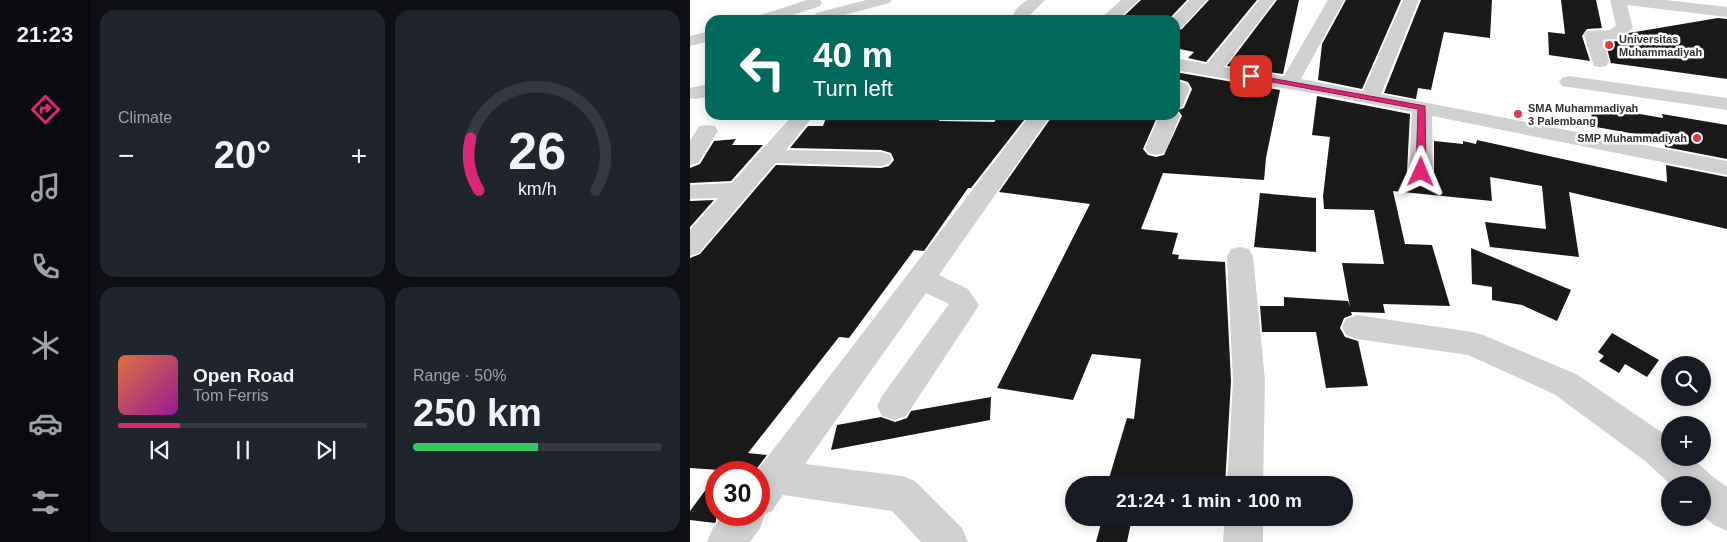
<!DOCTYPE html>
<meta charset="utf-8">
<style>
body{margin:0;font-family:Arial,sans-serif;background:#20242c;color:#f1f3f6;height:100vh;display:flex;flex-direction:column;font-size:19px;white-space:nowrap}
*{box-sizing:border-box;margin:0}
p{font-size:16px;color:#9ea1a6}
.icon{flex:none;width:28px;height:28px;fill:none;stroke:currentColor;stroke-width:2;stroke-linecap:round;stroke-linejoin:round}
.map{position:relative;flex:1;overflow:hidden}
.sheet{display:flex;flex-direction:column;gap:10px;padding:10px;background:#0d0f14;width:600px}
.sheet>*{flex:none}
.hud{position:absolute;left:15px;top:15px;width:475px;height:105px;border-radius:15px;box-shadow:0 2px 12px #0003;background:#00695c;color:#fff;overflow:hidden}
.tools{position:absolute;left:971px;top:356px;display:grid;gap:10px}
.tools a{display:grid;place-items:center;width:50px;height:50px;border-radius:50%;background:#171b24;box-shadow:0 2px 12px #0003;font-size:25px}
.speed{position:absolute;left:15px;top:461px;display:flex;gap:10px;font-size:25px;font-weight:700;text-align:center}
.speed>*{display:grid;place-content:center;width:65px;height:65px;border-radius:50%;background:#171b24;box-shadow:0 2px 12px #0003;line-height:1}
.speed .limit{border:8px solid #d22;background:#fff;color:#111}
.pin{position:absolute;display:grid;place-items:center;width:42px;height:42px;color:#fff;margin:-21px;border-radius:10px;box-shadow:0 2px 8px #0006}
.me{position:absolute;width:55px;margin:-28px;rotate:1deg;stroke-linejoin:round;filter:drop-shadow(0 0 4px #0008)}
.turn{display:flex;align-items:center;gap:18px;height:105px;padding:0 25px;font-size:22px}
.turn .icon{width:65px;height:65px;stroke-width:2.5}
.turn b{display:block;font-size:35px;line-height:42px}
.big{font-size:38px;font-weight:600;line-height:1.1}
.sheet .card{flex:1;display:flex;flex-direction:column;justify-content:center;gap:8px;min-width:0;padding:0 18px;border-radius:15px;background:#20242c}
.sheet .dial{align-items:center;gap:0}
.dial svg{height:130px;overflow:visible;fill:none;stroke:#363941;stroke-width:7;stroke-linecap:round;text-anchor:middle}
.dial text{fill:#f1f3f6;stroke:none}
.song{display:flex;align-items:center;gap:15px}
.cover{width:60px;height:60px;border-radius:8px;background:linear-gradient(135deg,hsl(20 70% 55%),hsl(300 70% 35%))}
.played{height:5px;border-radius:2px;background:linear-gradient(90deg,#db2777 25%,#363941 25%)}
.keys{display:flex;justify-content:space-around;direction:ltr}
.heat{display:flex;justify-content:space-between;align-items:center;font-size:28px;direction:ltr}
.charge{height:8px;border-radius:4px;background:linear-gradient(90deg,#34c759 50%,#363941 0)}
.sheet .tiles{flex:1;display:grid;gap:10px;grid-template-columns:repeat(2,1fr)}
.trip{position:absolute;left:375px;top:476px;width:288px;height:50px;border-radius:25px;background:#171b24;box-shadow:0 2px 12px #0003;font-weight:600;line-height:50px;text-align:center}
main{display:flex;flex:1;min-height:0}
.dock{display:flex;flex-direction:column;width:90px;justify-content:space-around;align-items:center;background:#090b0e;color:#9ea1a6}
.dock .icon{width:35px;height:35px}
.dock .current{color:#db2777}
.dock b{font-size:22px;color:#f1f3f6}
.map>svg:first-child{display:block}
.building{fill:#1a1a1a}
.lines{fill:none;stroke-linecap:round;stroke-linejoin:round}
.minor{fill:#d0d0d0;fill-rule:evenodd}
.route{fill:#db2777;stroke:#8e194d}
.poi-dot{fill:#e63946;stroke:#fff;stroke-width:2}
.labels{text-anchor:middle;stroke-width:5;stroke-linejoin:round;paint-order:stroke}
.far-poi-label{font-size:11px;font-weight:bold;fill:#333;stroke:#fff;text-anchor:start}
</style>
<main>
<nav class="dock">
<b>21:23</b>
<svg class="icon current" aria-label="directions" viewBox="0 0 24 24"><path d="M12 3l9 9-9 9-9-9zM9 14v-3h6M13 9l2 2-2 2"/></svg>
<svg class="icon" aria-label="music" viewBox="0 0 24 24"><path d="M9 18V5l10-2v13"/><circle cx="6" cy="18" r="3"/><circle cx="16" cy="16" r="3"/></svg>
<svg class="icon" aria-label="phone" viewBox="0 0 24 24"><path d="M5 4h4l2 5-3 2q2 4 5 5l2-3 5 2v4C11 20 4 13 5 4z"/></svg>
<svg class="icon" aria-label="climate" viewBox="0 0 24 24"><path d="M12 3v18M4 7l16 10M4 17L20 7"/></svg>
<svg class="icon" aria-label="car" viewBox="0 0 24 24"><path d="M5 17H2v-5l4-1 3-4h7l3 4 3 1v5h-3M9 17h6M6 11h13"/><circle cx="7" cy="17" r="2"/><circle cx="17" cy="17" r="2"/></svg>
<svg class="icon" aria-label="filters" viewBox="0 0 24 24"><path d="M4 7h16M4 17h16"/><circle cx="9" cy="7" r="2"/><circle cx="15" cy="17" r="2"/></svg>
</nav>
<section class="sheet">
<div class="tiles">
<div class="card"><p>Climate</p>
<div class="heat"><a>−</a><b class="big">20°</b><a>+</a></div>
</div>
<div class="card dial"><svg viewBox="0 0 100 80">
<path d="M14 69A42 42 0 1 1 86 69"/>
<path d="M14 69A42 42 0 0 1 9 37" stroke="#db2777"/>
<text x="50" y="56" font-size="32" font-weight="700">26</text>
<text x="50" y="72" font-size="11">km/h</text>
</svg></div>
<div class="card">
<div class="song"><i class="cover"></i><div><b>Open Road</b><p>Tom Ferris</p></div></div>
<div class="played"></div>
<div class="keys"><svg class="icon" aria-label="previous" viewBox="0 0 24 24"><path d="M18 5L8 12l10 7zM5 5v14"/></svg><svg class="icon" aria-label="pause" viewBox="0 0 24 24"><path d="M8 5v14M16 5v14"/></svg><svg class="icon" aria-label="next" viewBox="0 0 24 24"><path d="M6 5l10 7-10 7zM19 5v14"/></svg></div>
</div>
<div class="card"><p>Range · 50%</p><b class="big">250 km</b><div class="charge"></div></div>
</div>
</section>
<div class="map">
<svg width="1037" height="542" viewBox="0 0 1037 542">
<rect width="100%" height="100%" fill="#fff"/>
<path class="building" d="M451,0H497L478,20H461L435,15Z
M519,0H567L516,62L498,58L504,52L485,48V31L492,29Z
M587,0H609L593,74L537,66Z
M656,0H711L672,89L628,80L632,44Z
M731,0H802L800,38L754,32L741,90L728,88L726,99L694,93Z
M871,0H906L912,28L897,29L892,36L900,61L859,55L858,32L875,34Z
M1028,18L1037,19V79L921,63L915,42L929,41L939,33Z
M485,72L590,90L576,158L574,180L473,173L451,229L488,233L482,254L489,255L488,259L535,262L541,381L535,485H417L437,418L444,419L451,359L402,354L383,400L307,388L400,204L309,192L363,115H468L453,149L458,155L466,157L474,155L492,116L488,110L494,108L502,89L498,82L485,78Z
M627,96L720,114L717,172L722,178L731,181L739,179L744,173V141L773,144V141L786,144L787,140L977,182L976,165L1037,177V229L879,192L889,257L800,247L795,222L856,229L852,186L800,177L802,201L703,191L715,244L742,245L760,306L693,304L695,313L661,312L662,315L654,318L650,328L655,337L668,341L678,386L636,388L626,332H572L570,306H594V297L658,301L660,307L652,263L694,264L684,210L634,209L633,196L640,137L622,135Z
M903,106L973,118L972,114L1037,125V159L975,147L974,139L900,126Z
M137,115H250L249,121L304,122L310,115H338L281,188H278L234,251L224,250L159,338L149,337L58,453L77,455L64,472H28L30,470L0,468V258L10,254L86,165L191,168L199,166L204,160L201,153L191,150L100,148L118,126H133Z
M46,139L42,145H73L41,181L0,183V168L10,164L24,141Z
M570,193L626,198V252L564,247Z
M24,200L0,227V201Z
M781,248L881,290L867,321L832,305L802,300V287L782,284Z
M922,333L969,360L957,377L935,364L929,373L909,361L914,356L908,352Z
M301,397L300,420L141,450L147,425L191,417L205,422L217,418L221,411Z
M26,476V521L25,523L0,520V511Z
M410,518H442L437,542H406L412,520H409Z
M487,518H522L521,524Z"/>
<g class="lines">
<path class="minor" d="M117,0H130L132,3L130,6L88,20H63L65,17Z
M176,0H202L199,3L136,20L126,19L124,16L126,13Z
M337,0H355L335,20H319L328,7Z
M431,0H449L427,20H409Z
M500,0H517L491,28L485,29V20H480Z
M569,0H585L534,67L594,76L638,0H654L611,79L673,91L713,0H729L691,94L1037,161V175L742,116L743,172L739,177L731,179L723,177L719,172L722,112L640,96L485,70V58L517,64Z
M920,0H976L1037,7V17L937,5L943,28L929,39L913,40L919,62L916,66L910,67L904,66L894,35L897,31L920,30L926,26Z
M20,31V41L0,46V36Z
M879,76L1037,98V110L872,86L869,82L872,78Z
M485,80L497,84L500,88L492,107L485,109Z
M20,84V96L5,99L0,98V88Z
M485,110L490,115L477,148L474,153L466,155L458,153L455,148L470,115H485Z
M103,115H124L96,150L191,152L199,154L202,159L199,164L191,166L85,163L9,253L0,256V230L28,198L0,199V185L42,183Z
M340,115H361L249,275L278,289L289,305L284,313L216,416L204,420L192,416L187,406L192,396L259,304L236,293L115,464L212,476L225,481L272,528L278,542H231L202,511L93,495L82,511L75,514L70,528L60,542H17L23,528L33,515H69V472H66Z
M17,125L25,126L28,131L8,163L0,165V141L9,126Z
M550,247L559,249L563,256L575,381L573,485H537L543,381L537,256L541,249Z
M667,315L782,332L793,335L886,374L980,438V458H1002L1022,476L1037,487V531L1024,525L1012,515V485H981L955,461L864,394L778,355L667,339L656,335L652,327L656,319Z
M535,518H573V542H533Z"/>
</g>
<path class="route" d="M558,74L735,106L736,172L731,175L726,172L728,109L561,78H558Z"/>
<g class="poi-dot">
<circle cx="919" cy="45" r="5"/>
<circle cx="828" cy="114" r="5"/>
<circle cx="1007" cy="138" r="5"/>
</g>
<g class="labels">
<g class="far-poi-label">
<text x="929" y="43">Universitas<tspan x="929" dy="13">Muhammadiyah</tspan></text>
<text x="838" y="112">SMA Muhammadiyah<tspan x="838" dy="13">3 Palembang</tspan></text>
<text x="997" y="142" text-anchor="end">SMP Muhammadiyah</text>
</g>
</g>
</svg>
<div class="tools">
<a><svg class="icon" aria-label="search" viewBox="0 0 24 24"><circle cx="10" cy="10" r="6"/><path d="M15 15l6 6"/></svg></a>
<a>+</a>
<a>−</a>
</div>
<div class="speed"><div class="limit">30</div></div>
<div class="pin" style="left:561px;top:76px;background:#d93025"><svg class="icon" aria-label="arrive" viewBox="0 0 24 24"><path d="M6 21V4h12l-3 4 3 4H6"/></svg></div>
<svg class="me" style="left:731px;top:172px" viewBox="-20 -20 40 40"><path d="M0-17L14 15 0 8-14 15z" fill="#db2777" stroke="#fff" stroke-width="4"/></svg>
<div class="trip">21:24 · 1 min · 100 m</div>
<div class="hud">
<div class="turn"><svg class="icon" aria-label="left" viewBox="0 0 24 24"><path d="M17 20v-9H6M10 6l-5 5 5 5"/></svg><div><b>40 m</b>Turn left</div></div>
</div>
</div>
</main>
